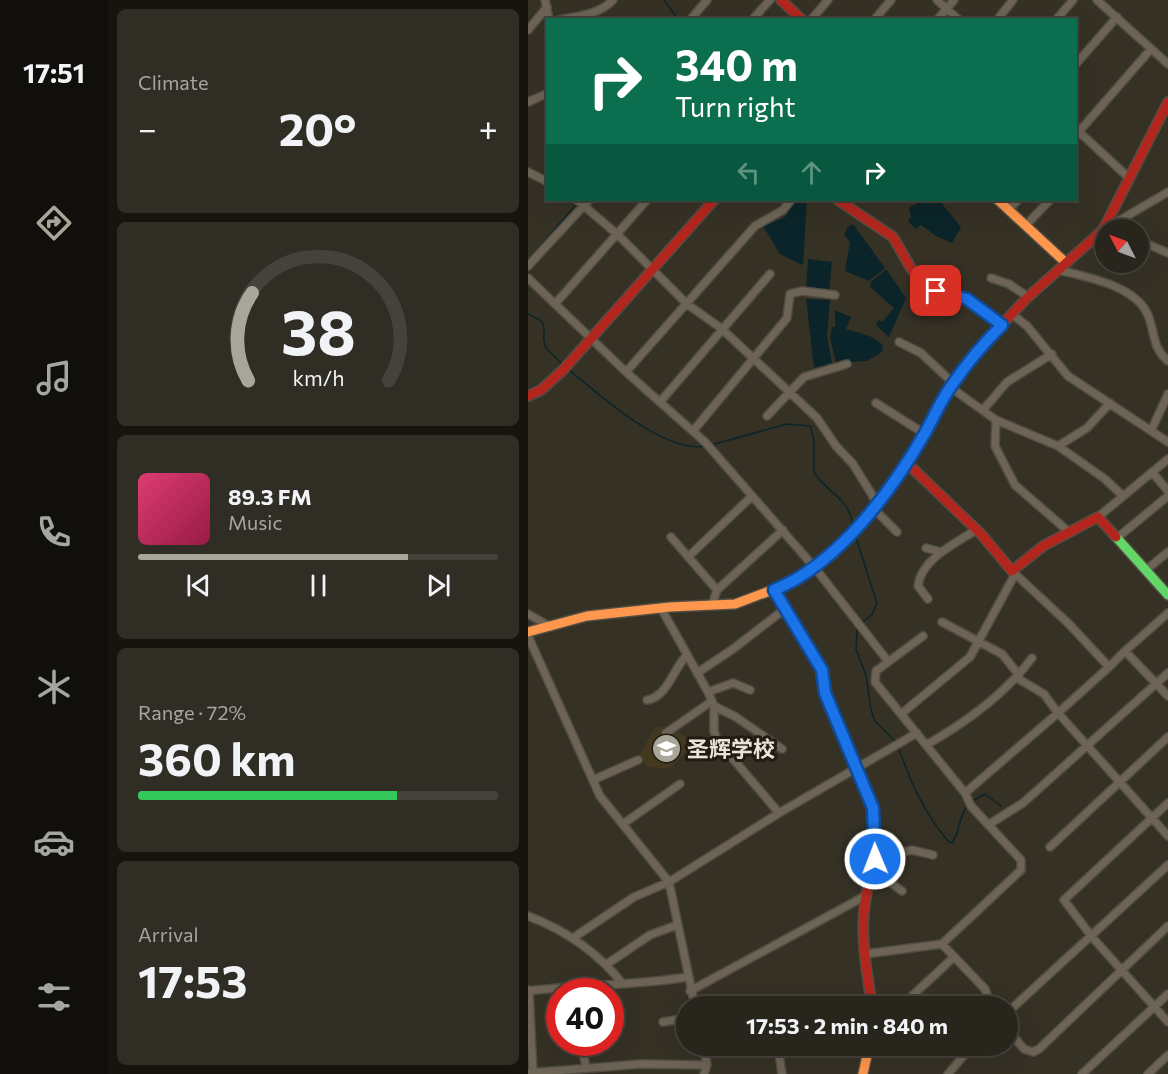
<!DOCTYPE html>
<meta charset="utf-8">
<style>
body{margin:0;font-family:Commissioner,"Noto Sans SC",sans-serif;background:#302d25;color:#f1f3f6;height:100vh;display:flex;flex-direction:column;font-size:22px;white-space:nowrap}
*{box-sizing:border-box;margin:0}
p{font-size:20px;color:#a5a5a3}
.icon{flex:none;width:33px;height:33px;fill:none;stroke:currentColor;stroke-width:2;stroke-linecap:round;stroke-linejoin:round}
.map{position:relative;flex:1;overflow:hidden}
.drawer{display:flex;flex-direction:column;gap:9px;padding:9px;background:#16140f;width:420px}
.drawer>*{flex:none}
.banner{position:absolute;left:18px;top:18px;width:531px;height:183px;border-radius:0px;box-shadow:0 6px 24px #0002,0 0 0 2px #44423b;background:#0b6e4f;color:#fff;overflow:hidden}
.needle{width:39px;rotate:312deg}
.tools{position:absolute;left:567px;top:219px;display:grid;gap:12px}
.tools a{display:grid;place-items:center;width:54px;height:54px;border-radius:50%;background:#28251c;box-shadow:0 6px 24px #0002,0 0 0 2px #44423b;font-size:30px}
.speed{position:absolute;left:18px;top:978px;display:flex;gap:12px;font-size:30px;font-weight:700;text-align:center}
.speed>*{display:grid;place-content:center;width:78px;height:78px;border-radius:50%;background:#28251c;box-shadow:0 6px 24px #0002,0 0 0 2px #44423b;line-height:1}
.speed .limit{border:9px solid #d22;background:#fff;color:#111}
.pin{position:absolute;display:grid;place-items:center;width:51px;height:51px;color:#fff;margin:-26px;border-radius:12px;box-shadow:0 3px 9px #0006}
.me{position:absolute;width:66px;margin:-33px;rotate:359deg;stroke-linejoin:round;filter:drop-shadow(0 0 4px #0008)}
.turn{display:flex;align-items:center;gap:21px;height:126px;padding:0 30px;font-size:27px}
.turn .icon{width:78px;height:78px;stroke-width:2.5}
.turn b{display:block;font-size:42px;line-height:51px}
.lanes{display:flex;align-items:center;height:57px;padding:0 30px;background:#0003;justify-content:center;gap:30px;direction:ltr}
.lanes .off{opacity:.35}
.big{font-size:45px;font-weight:700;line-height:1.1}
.drawer .widget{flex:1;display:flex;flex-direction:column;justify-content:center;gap:9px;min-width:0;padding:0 21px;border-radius:9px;background:#302d25}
.drawer .dial{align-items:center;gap:0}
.dial svg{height:156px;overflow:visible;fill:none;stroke:#44423b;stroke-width:7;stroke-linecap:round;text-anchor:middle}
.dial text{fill:#f1f3f6;stroke:none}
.song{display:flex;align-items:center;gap:18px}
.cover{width:72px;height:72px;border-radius:9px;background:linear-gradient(135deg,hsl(340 70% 55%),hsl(340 70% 35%))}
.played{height:6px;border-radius:3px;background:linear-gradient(90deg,#aaa599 75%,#44423b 75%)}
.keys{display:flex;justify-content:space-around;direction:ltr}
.heat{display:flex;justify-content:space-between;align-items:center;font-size:33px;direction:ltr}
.charge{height:9px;border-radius:4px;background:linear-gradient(90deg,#34c759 72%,#44423b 0)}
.trip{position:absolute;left:148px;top:996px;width:342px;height:60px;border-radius:30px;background:#28251c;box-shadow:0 6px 24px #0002,0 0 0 2px #44423b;font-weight:700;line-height:60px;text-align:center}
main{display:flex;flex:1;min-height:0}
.menu{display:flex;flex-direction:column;width:108px;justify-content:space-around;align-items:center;background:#100f0b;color:#a5a5a3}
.menu .icon{width:42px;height:42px}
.menu .current{color:#aaa599}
.menu b{font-size:27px;color:#f1f3f6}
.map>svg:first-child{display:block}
.built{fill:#42391e}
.water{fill:#0b2429}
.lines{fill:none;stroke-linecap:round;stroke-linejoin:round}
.stream{stroke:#0b2429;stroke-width:1.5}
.street-casing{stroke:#514d43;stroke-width:10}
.fast-casing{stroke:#514d43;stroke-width:12}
.slow-casing{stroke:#514d43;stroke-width:12}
.jam-casing{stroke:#514d43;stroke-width:12}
.street{stroke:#6d6456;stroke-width:7}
.fast{stroke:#63d668;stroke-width:9}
.slow{stroke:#ff974d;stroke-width:9}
.jam{stroke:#b3261e;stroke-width:9}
.route-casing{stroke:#114b97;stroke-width:15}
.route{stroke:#1a73e8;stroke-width:10}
.labels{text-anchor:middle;stroke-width:6;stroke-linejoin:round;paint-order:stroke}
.poi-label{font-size:22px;font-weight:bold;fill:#e9e4d7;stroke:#201c13;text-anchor:start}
</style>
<main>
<nav class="menu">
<b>17:51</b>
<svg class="icon current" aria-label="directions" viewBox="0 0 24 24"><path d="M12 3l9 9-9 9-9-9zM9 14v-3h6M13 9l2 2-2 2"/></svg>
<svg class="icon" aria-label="music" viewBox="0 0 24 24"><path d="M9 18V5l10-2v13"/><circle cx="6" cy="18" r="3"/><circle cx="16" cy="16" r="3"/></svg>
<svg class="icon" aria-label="phone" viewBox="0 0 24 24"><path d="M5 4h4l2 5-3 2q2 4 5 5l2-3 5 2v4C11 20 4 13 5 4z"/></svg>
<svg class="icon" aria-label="climate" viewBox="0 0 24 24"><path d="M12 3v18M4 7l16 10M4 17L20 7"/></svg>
<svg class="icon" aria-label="car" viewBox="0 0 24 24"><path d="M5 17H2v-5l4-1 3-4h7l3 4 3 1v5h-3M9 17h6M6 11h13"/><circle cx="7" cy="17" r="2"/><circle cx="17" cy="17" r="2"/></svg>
<svg class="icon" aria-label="filters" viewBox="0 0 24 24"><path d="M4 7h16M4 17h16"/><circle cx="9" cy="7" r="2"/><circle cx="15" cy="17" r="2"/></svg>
</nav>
<section class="drawer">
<div class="widget"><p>Climate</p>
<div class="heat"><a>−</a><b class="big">20°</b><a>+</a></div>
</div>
<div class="widget dial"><svg viewBox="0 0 100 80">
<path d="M14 69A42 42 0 1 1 86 69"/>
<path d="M14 69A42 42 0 0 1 16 24" stroke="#aaa599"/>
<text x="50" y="56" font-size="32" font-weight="700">38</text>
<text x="50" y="72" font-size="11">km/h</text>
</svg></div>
<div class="widget">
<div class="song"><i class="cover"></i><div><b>89.3 FM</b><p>Music</p></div></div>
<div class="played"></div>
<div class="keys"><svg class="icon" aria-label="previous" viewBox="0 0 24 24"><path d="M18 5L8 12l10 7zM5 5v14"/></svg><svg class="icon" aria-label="pause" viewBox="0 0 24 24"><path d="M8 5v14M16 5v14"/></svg><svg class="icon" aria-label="next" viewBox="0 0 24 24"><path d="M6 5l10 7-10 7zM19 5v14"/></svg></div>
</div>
<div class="widget"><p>Range · 72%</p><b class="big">360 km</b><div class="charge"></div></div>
<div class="widget"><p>Arrival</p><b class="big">17:53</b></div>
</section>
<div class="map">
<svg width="640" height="1074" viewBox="0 0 640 1074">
<rect width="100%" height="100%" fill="#363125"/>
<path class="built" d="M128,727H141L165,741L166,744L141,769L120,767L113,758L112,753Z"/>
<path class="water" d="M269,200H279L275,265L252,254L235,226L256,218Z
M395,200H411L433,227L424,243L408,236L393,225L387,229L380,221L383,217L381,208Z
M325,224L357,268L341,281L317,271L322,242L316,235L319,228Z
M280,259L304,262L301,291L278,290Z
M358,269L378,298L361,337L348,325L350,320L354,322L366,308L342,287L343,282Z
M278,299L302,300L299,336L304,363L286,368Z
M307,310L323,317L318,329C333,333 344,335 355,345L354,352L339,361L308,363L302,337L304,327H307Z"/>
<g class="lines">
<path class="stream" d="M136,0L147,15V20
M0,260L48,205
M0,314C27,325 10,329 18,348L34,364
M40,369C72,395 136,454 178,446
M183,445L259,424L282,426L286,440V472C299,494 320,495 325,525
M327,535L349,603L344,615L334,622
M329,627L328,649L338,675L343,710L347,721L368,742
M370,746C382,781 396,813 420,841L424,843C433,831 430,816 440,805
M443,802L457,794L473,806"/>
<defs>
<path id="street" d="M17,0L21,20
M409,0L431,20
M569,0L640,64
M31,20C50,16 71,15 85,0
M162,20L179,0
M224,20L242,0
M283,20L300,0
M346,20L363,0
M409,20L426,0
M469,20L485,0
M528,20L545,0
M0,30L19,7
M548,64L589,17
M0,102L20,93
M549,130L601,178
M548,135L623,49
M0,172L20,182
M49,200L89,234L159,304L194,329L289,418L308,446L325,464L349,503
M481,209L490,200
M498,225L522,200
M575,230L640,192
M610,240L640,253
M0,266L61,200
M530,270C558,277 607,285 620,315C627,332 624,348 640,361
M0,278L98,372L177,442L287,568L359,660
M463,278L481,284L500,297
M27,304L119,200
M484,314L499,326L540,376L640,442
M371,342L393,353L425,383
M98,372L227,226L255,210L263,200
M422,387L468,420L530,446L577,479L595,496
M132,402L242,274
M348,403L397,434
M455,410L479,382L524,354
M239,416L276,377L319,364
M468,420L467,446L487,485L541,532
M165,431L259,318L262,294L274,291L307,295
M623,431L640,394
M530,446L559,428L582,403
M624,472L640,491
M345,508L369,532
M570,517L640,459
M143,537L189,590L184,605
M589,538L640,496
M398,548L413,552
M160,557L224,496
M618,570L640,552
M484,571L541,624L581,667L530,713L516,694L489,678
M189,590L255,530
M400,599L390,586C393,559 428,543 448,530
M133,608L180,692L186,706V731L189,740L251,813
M0,614L23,627
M414,622L474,654L491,675
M0,636L72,796L141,882L167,1006
M395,636L348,671L347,682L437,793L530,713L640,836
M597,651L640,613
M581,667L597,651L640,696
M169,673L205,649L258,608
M180,692L205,683L222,690
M119,700C139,697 145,670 158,656
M186,706L208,717L254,749
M373,714L442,657L486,576
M138,733L184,701
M398,745C437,723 477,694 504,658
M65,780L110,760
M640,803L536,900L564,937L640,1022
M95,824L152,784
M460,825L495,803L640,673
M522,847L640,737
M347,859L384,850L405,855
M343,877L359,880L374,891
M0,916C37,930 69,952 94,983
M45,938L106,897L141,882L251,813L389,733
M414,944L457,989L463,1006
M337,954L414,944L493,870V860L443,806L437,793
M79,964L122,935L149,925
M1,990L5,1073
M0,991C53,984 107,986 159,977
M162,991L339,895
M379,1006L385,995L426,957
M480,1012L640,865
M135,1022L159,1018
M480,1030L496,1049L505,1052L511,1049L640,926
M53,1042L58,1067
M239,1046H257
M387,1046V1048
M250,1047L254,1074
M0,1073L113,1064L179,1065
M176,1074L179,1065L176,1046
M420,1074L444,1046
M554,1074L640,994
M620,1074L640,1055"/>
<path id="fast" d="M588,537L640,595
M268,581L305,554L349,503L379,463L422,387L465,334
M246,590L294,670L297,693L345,808L347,828"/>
<path id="slow" d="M470,200L537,262
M0,632L59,616L142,607L207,604L268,581
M335,1074L341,1046"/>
<path id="jam" d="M253,0L274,20
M310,200L365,237L384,270L408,291L439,299L474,325
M465,334L500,297L575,230L640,102
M0,396L13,390L35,370L186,200
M379,463L453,534L484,571L515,546L570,517L588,537
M344,1006C339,972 332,937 337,903C341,873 350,860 347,828"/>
</defs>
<use href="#street" class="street-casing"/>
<use href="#fast" class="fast-casing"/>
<use href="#slow" class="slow-casing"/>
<use href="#jam" class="jam-casing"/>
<use href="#street" class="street"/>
<use href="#fast" class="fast"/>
<use href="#slow" class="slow"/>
<use href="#jam" class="jam"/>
</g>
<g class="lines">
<defs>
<path id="route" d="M347,859L345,808L297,693L294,670L246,590C310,564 363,492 397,433C406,417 413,400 424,385C439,363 455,344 474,325L439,299L408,291"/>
</defs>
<use href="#route" class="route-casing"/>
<use href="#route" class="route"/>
</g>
<defs>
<symbol id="school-disc" viewBox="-11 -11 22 22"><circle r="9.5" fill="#aaa599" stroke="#201c13"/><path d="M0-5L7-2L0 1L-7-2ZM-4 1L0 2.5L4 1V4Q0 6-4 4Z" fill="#fff"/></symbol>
</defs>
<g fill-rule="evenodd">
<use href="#school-disc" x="122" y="732" width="33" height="33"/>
</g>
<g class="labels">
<g class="poi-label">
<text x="159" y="757">圣辉学校</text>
</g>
</g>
</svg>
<div class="tools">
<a><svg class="needle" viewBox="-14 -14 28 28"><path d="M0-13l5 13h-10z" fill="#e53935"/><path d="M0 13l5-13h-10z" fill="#a5a5a3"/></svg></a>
</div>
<div class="speed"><div class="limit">40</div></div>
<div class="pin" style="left:408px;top:291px;background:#d93025"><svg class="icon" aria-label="arrive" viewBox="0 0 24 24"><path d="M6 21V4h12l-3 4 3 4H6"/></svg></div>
<svg class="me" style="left:347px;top:859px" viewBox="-20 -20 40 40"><circle r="17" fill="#1a73e8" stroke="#fff" stroke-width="3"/><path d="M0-11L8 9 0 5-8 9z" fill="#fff"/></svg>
<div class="trip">17:53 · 2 min · 840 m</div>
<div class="banner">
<div class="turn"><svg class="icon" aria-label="right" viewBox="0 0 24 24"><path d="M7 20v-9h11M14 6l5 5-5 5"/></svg><div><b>340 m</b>Turn right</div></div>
<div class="lanes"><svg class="icon off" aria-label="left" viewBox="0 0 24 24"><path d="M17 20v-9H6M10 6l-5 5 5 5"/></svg><svg class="icon off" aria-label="ahead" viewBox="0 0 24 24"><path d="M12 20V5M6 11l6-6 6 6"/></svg><svg class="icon" aria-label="right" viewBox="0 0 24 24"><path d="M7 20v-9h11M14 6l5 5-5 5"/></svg></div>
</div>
</div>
</main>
